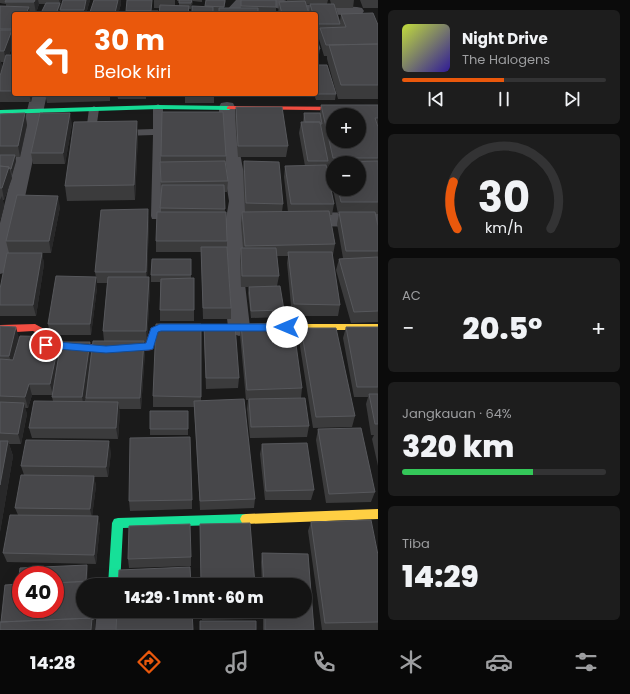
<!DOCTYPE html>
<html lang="id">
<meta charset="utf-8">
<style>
body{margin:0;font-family:Poppins,sans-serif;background:#1d1d1d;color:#f1f3f6;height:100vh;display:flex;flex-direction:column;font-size:15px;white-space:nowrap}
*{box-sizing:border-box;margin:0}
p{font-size:13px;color:#9d9ea0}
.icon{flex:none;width:22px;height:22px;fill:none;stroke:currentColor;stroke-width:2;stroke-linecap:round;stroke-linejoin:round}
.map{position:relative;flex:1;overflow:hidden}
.drawer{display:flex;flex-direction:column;gap:10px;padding:10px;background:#0b0b0b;width:252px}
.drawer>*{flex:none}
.banner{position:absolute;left:12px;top:12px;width:306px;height:84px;border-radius:4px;box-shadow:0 4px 16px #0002,0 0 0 1px #333334;background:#ea580c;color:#fff;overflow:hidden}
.controls{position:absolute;left:326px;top:108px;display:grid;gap:8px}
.controls a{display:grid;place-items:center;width:40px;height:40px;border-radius:50%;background:#141414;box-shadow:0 4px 16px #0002,0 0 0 1px #333334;font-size:20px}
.speed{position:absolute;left:12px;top:566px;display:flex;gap:8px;font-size:20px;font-weight:700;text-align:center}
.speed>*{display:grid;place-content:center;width:52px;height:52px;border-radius:50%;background:#141414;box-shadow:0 4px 16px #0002,0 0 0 1px #333334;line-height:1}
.speed .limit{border:6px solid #d22;background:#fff;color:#111}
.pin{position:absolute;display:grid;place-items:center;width:34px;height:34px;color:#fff;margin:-17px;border:2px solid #fff;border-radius:50%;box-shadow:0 1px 4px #0007}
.me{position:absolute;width:44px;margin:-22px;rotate:270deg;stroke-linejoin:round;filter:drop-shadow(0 0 3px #0008)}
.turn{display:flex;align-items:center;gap:14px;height:84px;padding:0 16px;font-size:18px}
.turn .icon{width:52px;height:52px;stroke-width:2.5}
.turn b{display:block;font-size:28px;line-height:34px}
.big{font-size:30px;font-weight:800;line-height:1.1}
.drawer .card{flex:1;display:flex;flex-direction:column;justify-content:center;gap:6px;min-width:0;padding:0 14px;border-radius:6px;background:#1d1d1d}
.drawer .dial{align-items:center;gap:0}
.dial svg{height:104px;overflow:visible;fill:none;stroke:#333334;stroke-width:7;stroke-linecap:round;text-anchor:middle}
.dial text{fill:#f1f3f6;stroke:none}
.song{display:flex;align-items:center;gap:12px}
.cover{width:48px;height:48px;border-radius:6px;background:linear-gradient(135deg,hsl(70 70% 55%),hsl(250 70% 35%))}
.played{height:4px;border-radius:2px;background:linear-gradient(90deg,#ea580c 50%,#333334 50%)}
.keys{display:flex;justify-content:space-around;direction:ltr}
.heat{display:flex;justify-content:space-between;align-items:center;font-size:22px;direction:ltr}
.charge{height:6px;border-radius:3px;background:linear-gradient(90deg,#34c759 64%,#333334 0)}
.trip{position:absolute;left:76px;top:578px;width:236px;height:40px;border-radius:20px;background:#141414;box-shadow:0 4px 16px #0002,0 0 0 1px #333334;font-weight:800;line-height:40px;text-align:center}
.tabs{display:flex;height:64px;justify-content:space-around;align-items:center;background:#080808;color:#9d9ea0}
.tabs .icon{width:28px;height:28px}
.tabs .current{color:#ea580c}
.tabs b{font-size:18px;color:#f1f3f6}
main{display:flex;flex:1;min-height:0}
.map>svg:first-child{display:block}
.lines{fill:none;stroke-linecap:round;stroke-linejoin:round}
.lane{fill:#4f4f53;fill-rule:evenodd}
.street{fill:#4f4f53;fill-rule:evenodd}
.fast{fill:#16e098;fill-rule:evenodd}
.slow{fill:#ffcf43;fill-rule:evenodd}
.jam{fill:#f24e42;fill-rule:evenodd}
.wall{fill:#3b3b3c}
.shaded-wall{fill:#282829}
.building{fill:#47474a;stroke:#57585c;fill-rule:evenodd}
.route{fill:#1a73e8;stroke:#114b97}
</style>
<main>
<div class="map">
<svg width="378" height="630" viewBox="0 0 378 630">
<rect width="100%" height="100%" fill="#1a1a1a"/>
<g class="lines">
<path class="lane" d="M158,104L163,107L161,216L160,219H152L151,216L153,135L123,136L118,133L123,130L153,129V107Z
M94,106L99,109L96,130L101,133L96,136L88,134L86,132L89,109Z"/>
<path class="street" d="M236,0H284L297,4L357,7L362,8L364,11L362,14L357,15C337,14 315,16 295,12C278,9 265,4 246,6L238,14H223Z
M31,94H47L10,267L7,272L0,274V223Z
M227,102L233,103L235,107L237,137L249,201L246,219L245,284L250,327L247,333L239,336L231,333L228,327L223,284L226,219L229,201L219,137V107L221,103Z
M301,212L378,213V227L301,226L294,224L291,219L294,214Z
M97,611H127L125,630H95Z"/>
<path class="fast" d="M158,105L229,106L232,108L229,110L158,109L0,114V110Z
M246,514L250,515L252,519L250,523L246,524L123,528L120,585H108L112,523L114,519L118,518Z"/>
<path class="slow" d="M244,324H378V330H244L241,329L239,327L241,325Z
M378,509V519L246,524L242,523L240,519L242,515L246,514Z"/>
<path class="jam" d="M229,106L378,107V111L227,109V107Z
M35,324L44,329L48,341L106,345L145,344L151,328L160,324H244L247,325L249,327L247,329L244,330H161L158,332L152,350L106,353L46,349L41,347L37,333L33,331L0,333V325Z"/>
</g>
<path class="wall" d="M0,0H61L60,3L61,9L63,0H90L86,14H91L90,12L94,0H121V4L118,14H61L60,10L59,14H41L45,4H39L36,13H30V14H14V42L9,55H14V94H33L31,102H0V91L4,62H1L2,67L0,73V6H6V4L0,3Z
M154,0H175V6H179V1H177V0H202V2L193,1L191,9L154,8Z
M226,0L224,8H241V0L276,7V14H219V13H213L205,7Z
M287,0H328L327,4H331L330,0H354L353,8H336L340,21L341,14L378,25V99H338L327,59V56H324L319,39V35H316V14H309L310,4H325H306L309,14H278L279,2H287Z
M360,0H378V8H363Z
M316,36L320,49L318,60H316Z
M316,65L336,94L335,100H316L314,94H316Z
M45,94H110V101L47,103Z
M117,94H146V99H118Z
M185,94H214V103H185Z
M256,94H310V95L273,96H256Z
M321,105H378V214H375L378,226V322L351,323L336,270L339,259L343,258L337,224L339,214H338L333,189H359L333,163V188L328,163L327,170L334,204L332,215H330L335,244L333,255H332L340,305L338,316H292L287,263L288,256H277L279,276L277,286L284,310L283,317L251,318L248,293L249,287H241L240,260L241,248H243L241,223L242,212H245L243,173L244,161L283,204L282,212H288L284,177L285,166H305L299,133L301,122H303L304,113H320Z
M236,107L288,146L286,157H238L235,118Z
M25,113L27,125L20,157H15L16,161L12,175H11L12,178L4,200H3L4,207L0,220V114Z
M72,124L65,164H33L31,153Z
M138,135L135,200L67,201L65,186Z
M161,156H226V164L228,181L227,192H224L225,212L227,241V247L231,308V319H203L201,252H156V241L161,212V194L160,162H161Z
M60,207L51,253H42L44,264L36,316H0V289L41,253H9L6,241Z
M149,221L147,277H149L150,288L147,342H144L145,352L141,409H119L120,412L118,439L32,438L29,428L53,401L52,397V395H32L28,408H25L27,414L21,444H9L13,456L0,532V326L19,338L17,348L61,342H90L91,353L104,341L103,331L107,283H97L95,272Z
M191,259V278H194V321H160V282H151V275Z
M97,288L91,335H50L48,324Z
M241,324L302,388L301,398L309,426L307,437L250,438L247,409L248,400H246L240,335Z
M204,325L239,378L238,388L206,389L204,336Z
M346,327H378V466L372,439L374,435H371L366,404L368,397H354L343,338Z
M301,328L355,416L352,427L313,428L299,340Z
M153,396L201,397V401L255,499L254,508L200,510L194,407H153Z
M188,411V435H150V429Z
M318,429L375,492L371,502L326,503L316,440Z
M262,444L314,490L311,500H265L260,454Z
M111,452L108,477H94L96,486L92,516H98L100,526L96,564L7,562L3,553L18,515L15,508L24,475L21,466Z
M192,500V509L130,511L129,501Z
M311,522L378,555V630H322L308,531Z
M200,524L255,585H201Z
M262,553L308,554L314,630H263V611H305V585H262L261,562Z
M191,557V566L129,568L128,559Z
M202,611H257L255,619L202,620Z"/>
<path class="shaded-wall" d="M35,0H38L39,4L36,13L34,2Z
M59,0H61L60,4L61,9L59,14H56L60,5Z
M86,0H90L86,14H84V10Z
M118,0H121V4L118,14H115Z
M192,0H193V1L191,9Z
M225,0H226L223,13L224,7Z
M29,7L30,14H26Z
M12,30L14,42L6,62L4,51Z
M0,60L2,67L0,73Z
M29,94H33L31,102Z
M25,113L27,125L20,157L18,146Z
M70,113L72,124L65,164L63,153Z
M137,121L138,135L135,200L134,185Z
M15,155L16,161L12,175L11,169Z
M9,167L12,178L4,200L2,188Z
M2,196L4,207L0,220V200Z
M58,196L60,207L51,253L49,241Z
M148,209L149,221L147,283L146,272Z
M42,253L44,264L36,316L33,305Z
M96,277L97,288L91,335L90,324Z
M149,277L150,288L147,342L146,331Z
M16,327L19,338L13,367L9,356Z
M60,337L62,348L53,395L50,384Z
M144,341L145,352L141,409L140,398Z
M90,342L91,353L84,408L82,397Z
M29,384L32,395L28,408L25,397Z
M118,402L120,412L118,439L116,428Z
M24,403L27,414L21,444L18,434Z
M8,441L13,456L0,532V485Z
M109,441L111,452L108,477L106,467Z
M94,476L96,486L92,518L90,509Z
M98,516L100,526L96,564L94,555Z
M87,565L88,570L87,585H86Z
M93,611H96L95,630H91L92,618Z"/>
<path class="building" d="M6,0H35L34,2H5Z
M63,0H86L84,10H60Z
M94,0H118L115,13L90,12Z
M127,0H152L151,11H126Z
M179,0H192L191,3H179Z
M206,0H225L224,7L205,6Z
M241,0H276V7L241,6Z
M305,1L309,14H282L279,2Z
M46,3H60L56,14L41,13Z
M310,4H334L340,24H316V14H313Z
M160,5L189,6L188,14H159Z
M0,6L29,7L26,14H14V29H0Z
M192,6L213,7V14H192Z
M219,8H258V14H219Z
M126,11H158V14H126Z
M373,13L378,25V44L326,45L320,28L346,27L341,14Z
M0,30H12L4,51H0Z
M316,36L320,49H316Z
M378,44V85H341L329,45Z
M6,55H14V91H0V76Z
M316,65H327L336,94H317L316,92Z
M321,105H378V118H375L378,127V158H333ZM333,115H359V141H333Z
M236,107H282L288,146H238Z
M162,112H223L226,156H161Z
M25,113L18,146H0V114Z
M40,113H70L63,153H31Z
M304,113H320L322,124H320V122H305Z
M137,121L134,185L65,186L74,122Z
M301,122H320L328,161H308Z
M0,155H15L11,169H10L9,167L0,166Z
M225,161L228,181L161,182L160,162Z
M244,161L279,162L283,204L246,203Z
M378,161V202H341L338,189H359V163H333V166L332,162Z
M326,165L334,204H291L285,166Z
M0,166L9,167L2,188H0Z
M162,185H224L225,209L160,208Z
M17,195L58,196L49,241H6Z
M148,209L146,272H95L101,210Z
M329,211L335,244L245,246L242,212Z
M157,212H226L227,241H156Z
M339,212H375L378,226V251H346Z
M201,247H227L231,308H203Z
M241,248H276L279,276H242Z
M288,252H332L340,305L294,304Z
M7,253H42L33,305H0V289Z
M378,257V311L354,312L339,259Z
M152,259H191V275H151Z
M56,276L96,277L90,324H48Z
M108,277H149L146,331H103Z
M194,278V310H160L161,279Z
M280,286L284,310L251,311L249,287Z
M293,323L302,388L247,390L241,324Z
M156,324H201V397L153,396Z
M204,325H235L239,378H206Z
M0,326L16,327L9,356H0Z
M346,327H378V387H357Z
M301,328H336L355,416L316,417Z
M20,336L60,337L50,384H29L25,397L0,396V359L13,360Z
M93,341H144L140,398H86Z
M61,342H90L82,397H52Z
M369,394H378V424H375Z
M305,398L309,426L251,427L249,399Z
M244,399L255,499L200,501L194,401Z
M34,401L118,402L116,428H29Z
M0,402L24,403L18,434L0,433Z
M150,411H188V429H150Z
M361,428L375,492L329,494L318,429Z
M190,437L192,500L129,501L130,438Z
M26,440L109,441L106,467L21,466Z
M0,441H8L0,485Z
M307,443L314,490L266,491L262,444Z
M21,475L94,476L90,509L15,508Z
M10,515L98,516L94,555L3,553Z
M371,520L378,555V622L325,623L311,522Z
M250,523L255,585H201L200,524Z
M190,524L191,557L128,559L129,526Z
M262,553L308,554L314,630H265V611H305V585H264Z
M87,565L86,581L55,583V575H21V584H18L20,568Z
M190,567L191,585H118L119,570Z
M95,581L94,585H83V611H93V620L92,618L1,622L5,585L21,584V609H55V583Z
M117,611H192L193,630H116Z
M202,611H236L202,612Z
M92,618L91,630H0V622Z
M200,621H256V630H200Z"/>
<path class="route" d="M160,324H287L291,327L287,331H161L158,332L153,349L149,350L106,353L46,348L43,347L41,345L43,342L46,341L106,346L146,343L151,328Z"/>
</svg>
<div class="controls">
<a>+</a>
<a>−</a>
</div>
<div class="speed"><div class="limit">40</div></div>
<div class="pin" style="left:46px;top:345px;background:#d93025"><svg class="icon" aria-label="arrive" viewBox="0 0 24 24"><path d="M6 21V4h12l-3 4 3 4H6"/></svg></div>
<svg class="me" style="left:287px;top:327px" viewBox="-20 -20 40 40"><circle r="19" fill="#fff"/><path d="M0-13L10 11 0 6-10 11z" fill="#1a73e8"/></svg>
<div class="trip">14:29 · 1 mnt · 60 m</div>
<div class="banner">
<div class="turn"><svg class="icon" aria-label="left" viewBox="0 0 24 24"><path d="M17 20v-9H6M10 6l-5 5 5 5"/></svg><div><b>30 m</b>Belok kiri</div></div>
</div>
</div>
<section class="drawer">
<div class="card">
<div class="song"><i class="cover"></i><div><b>Night Drive</b><p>The Halogens</p></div></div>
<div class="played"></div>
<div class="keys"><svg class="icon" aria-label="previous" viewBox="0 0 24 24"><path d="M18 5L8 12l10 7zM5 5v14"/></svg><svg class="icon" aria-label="pause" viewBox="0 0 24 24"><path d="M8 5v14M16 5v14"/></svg><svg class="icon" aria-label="next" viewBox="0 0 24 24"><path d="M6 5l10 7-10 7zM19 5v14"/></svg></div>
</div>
<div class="card dial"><svg viewBox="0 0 100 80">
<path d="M14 69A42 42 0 1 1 86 69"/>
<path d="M14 69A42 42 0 0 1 11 33" stroke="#ea580c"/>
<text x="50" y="56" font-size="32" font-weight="700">30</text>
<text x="50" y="72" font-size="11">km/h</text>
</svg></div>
<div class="card"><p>AC</p>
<div class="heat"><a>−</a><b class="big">20.5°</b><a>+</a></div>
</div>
<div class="card"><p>Jangkauan · 64%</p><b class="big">320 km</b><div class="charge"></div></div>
<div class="card"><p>Tiba</p><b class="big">14:29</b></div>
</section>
</main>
<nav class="tabs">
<b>14:28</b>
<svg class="icon current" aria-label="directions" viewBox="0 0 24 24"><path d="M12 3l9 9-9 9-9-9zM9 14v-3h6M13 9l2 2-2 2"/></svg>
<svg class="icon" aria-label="music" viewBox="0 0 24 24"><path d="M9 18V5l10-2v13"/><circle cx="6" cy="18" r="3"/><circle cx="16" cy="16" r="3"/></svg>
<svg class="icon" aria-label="phone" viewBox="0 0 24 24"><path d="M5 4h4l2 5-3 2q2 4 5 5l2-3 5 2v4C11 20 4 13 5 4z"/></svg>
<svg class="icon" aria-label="climate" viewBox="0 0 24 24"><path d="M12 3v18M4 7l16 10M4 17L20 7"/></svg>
<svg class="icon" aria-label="car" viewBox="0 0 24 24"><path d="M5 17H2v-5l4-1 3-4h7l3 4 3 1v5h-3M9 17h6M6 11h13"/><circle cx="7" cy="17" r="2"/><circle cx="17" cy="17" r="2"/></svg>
<svg class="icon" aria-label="filters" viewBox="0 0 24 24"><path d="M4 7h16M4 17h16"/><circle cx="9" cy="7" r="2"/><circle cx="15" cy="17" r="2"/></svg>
</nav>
